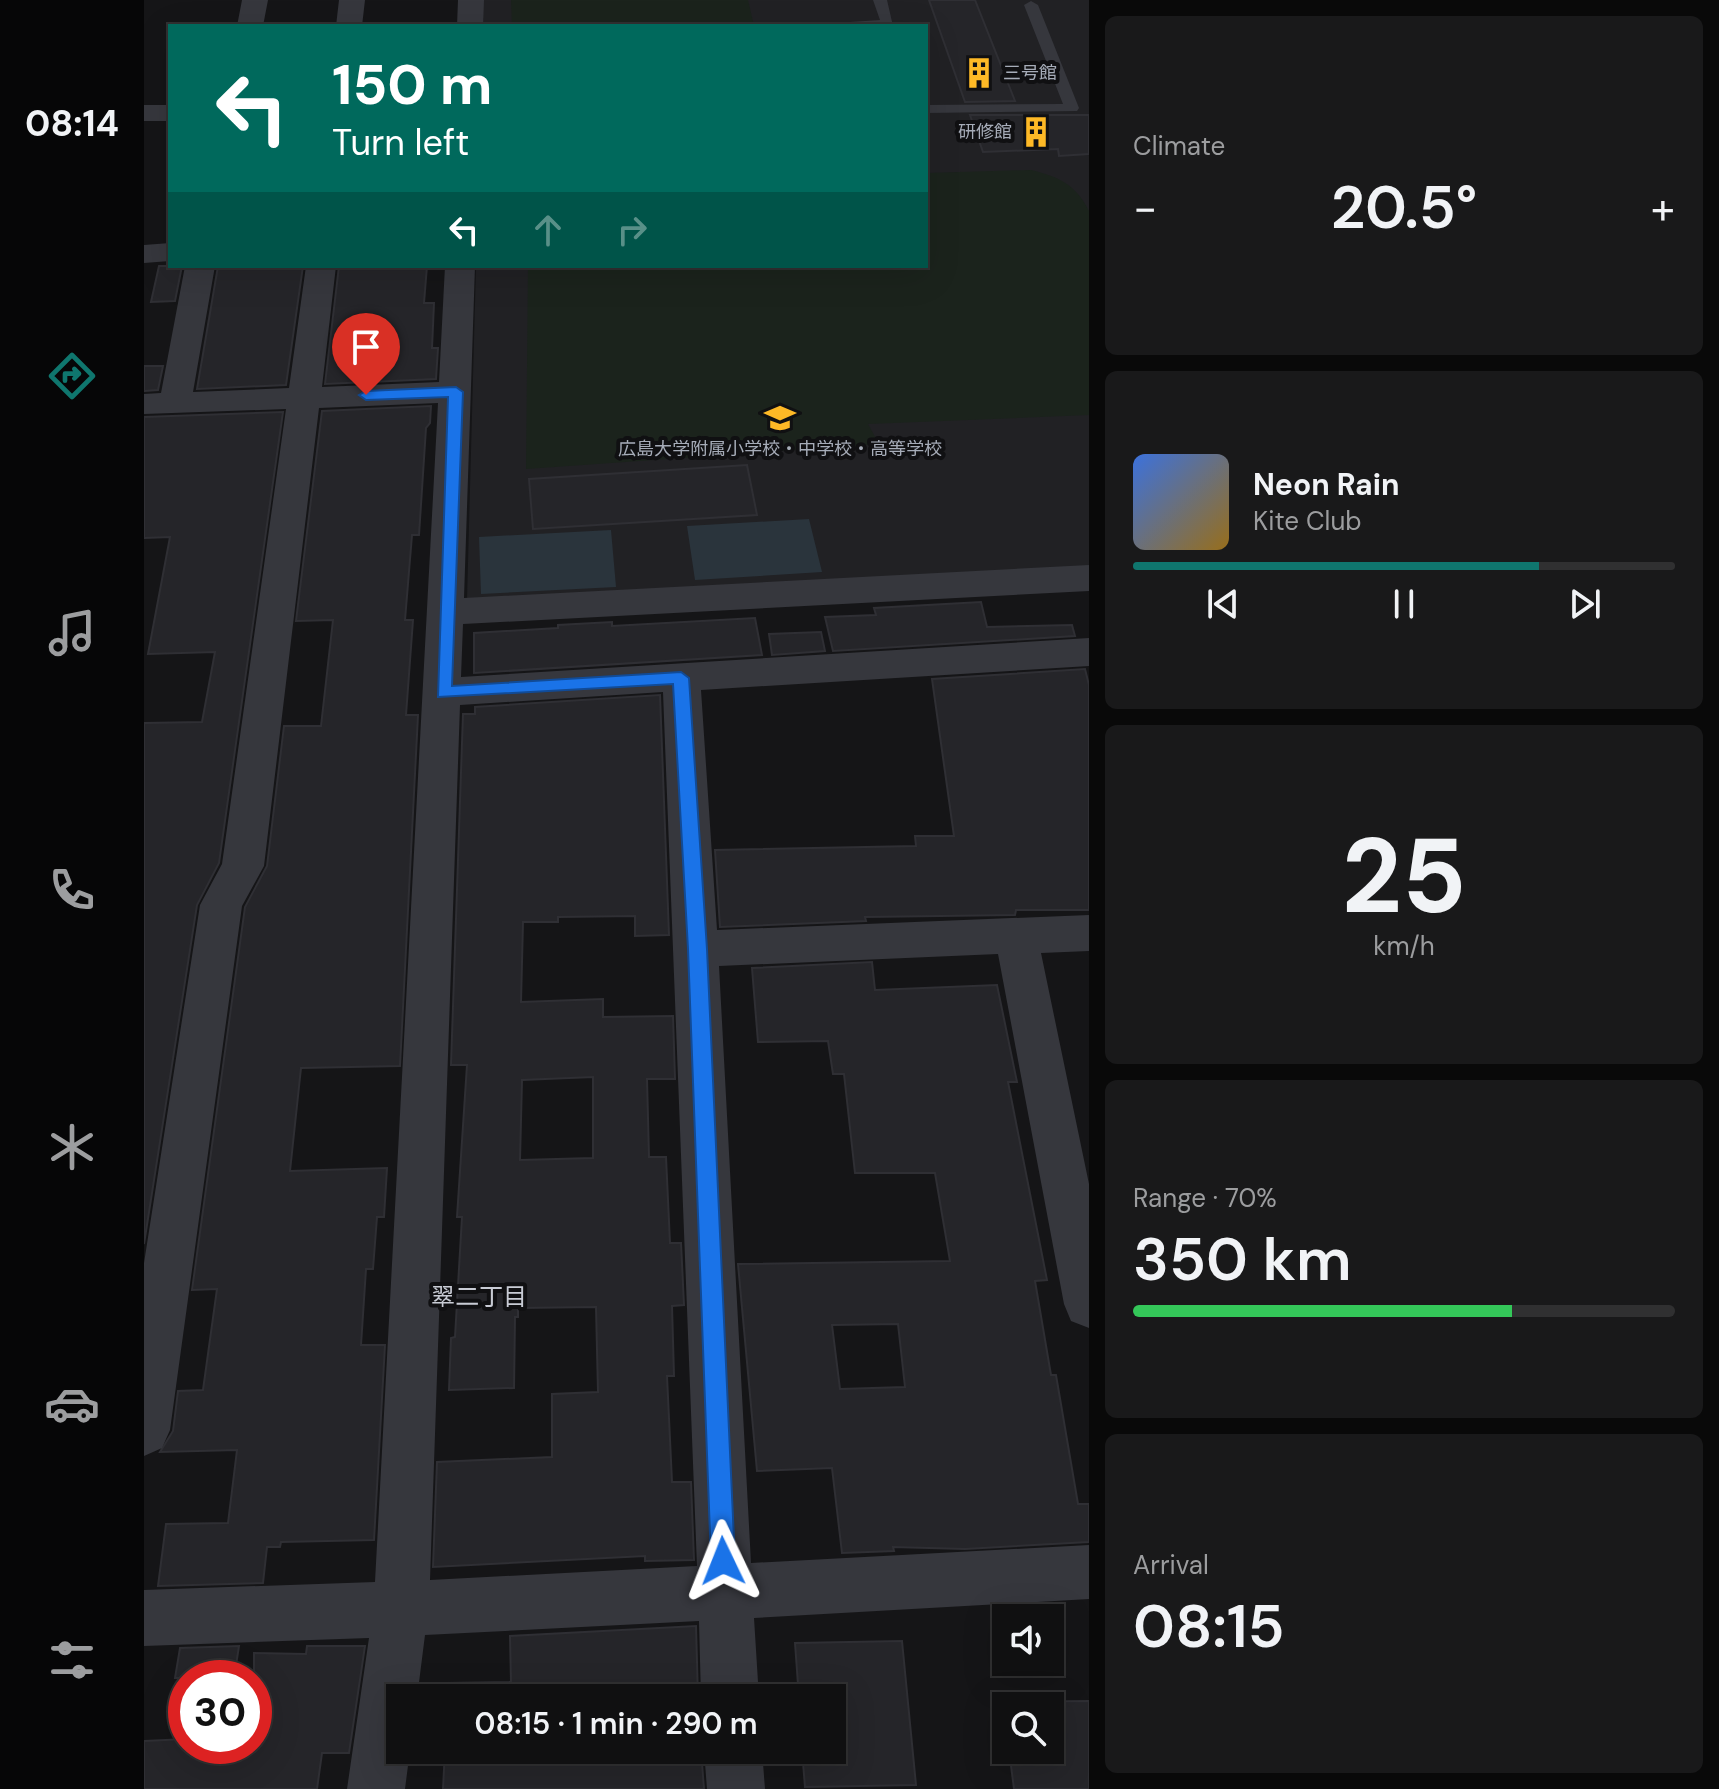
<!DOCTYPE html>
<meta charset="utf-8">
<style>
body{margin:0;font-family:"DM Sans","Noto Sans JP",sans-serif;background:#19191a;color:#f1f3f6;height:100vh;display:flex;flex-direction:column;font-size:30px;white-space:nowrap}
*{box-sizing:border-box;margin:0}
p{font-size:26px;color:#9c9d9f}
.icon{flex:none;width:44px;height:44px;fill:none;stroke:currentColor;stroke-width:2;stroke-linecap:round;stroke-linejoin:round}
.map{position:relative;flex:1;overflow:hidden}
.drawer{display:flex;flex-direction:column;gap:16px;padding:16px;background:#090909;width:630px}
.drawer>*{flex:none}
.guide{position:absolute;left:24px;top:24px;width:760px;height:244px;border-radius:0px;box-shadow:0 8px 32px #0002,0 0 0 2px #303031;background:#00695c;color:#fff;overflow:hidden}
.controls{position:absolute;left:848px;top:1604px;display:grid;gap:16px}
.controls a{display:grid;place-items:center;width:72px;height:72px;border-radius:0px;background:#101011;box-shadow:0 8px 32px #0002,0 0 0 2px #303031;font-size:40px}
.speed{position:absolute;left:24px;top:1660px;display:flex;gap:16px;font-size:40px;font-weight:700;text-align:center}
.speed>*{display:grid;place-content:center;width:104px;height:104px;border-radius:50%;background:#101011;box-shadow:0 8px 32px #0002,0 0 0 2px #303031;line-height:1}
.speed .limit{border:12px solid #d22;background:#fff;color:#111}
.pin{position:absolute;display:grid;place-items:center;width:68px;height:68px;color:#fff;margin:-82px -34px;border-radius:50% 50% 50% 0;rotate:-45deg;box-shadow:0 0 8px #0007}
.pin .icon{rotate:45deg}
.me{position:absolute;width:88px;margin:-44px;rotate:358deg;stroke-linejoin:round;filter:drop-shadow(0 0 6px #0008)}
.turn{display:flex;align-items:center;gap:28px;height:168px;padding:0 32px;font-size:36px}
.turn .icon{width:104px;height:104px;stroke-width:2.5}
.turn b{display:block;font-size:56px;line-height:68px}
.lanes{display:flex;align-items:center;height:76px;padding:0 32px;background:#0003;justify-content:center;gap:40px;direction:ltr}
.lanes .off{opacity:.35}
.big{font-size:60px;font-weight:600;line-height:1.1}
.drawer .tile{flex:1;display:flex;flex-direction:column;justify-content:center;gap:12px;min-width:0;padding:0 28px;border-radius:12px;background:#19191a}
.drawer .dial{align-items:center;gap:0}
.dial b{font-size:104px;line-height:1}
.song{display:flex;align-items:center;gap:24px}
.cover{width:96px;height:96px;border-radius:12px;background:linear-gradient(135deg,hsl(220 70% 55%),hsl(40 70% 35%))}
.played{height:8px;border-radius:4px;background:linear-gradient(90deg,#0f766e 75%,#303031 75%)}
.keys{display:flex;justify-content:space-around;direction:ltr}
.heat{display:flex;justify-content:space-between;align-items:center;font-size:44px;direction:ltr}
.charge{height:12px;border-radius:6px;background:linear-gradient(90deg,#34c759 70%,#303031 0)}
.trip{position:absolute;left:242px;top:1684px;width:460px;height:80px;border-radius:0px;background:#101011;box-shadow:0 8px 32px #0002,0 0 0 2px #303031;font-weight:600;line-height:80px;text-align:center}
main{display:flex;flex:1;min-height:0}
.tab-bar{display:flex;flex-direction:column;width:144px;justify-content:space-around;align-items:center;background:#060607;color:#9c9d9f}
.tab-bar .icon{width:56px;height:56px}
.tab-bar .current{color:#0f766e}
.tab-bar b{font-size:36px;color:#f1f3f6}
.map>svg:first-child{display:block}
.built{fill:#212124}
.green{fill:#1b231c}
.water{fill:#2a343c}
.building{fill:#252529;stroke:#2f2f34;stroke-width:2;fill-rule:evenodd}
.lines{fill:none;stroke-linecap:round;stroke-linejoin:round}
.lane{fill:#36373d;fill-rule:evenodd}
.street{fill:#36373d;fill-rule:evenodd}
.route{fill:#1a73e8;stroke:#114b97;stroke-width:2}
.labels{text-anchor:middle;stroke-width:8;stroke-linejoin:round;paint-order:stroke}
.far-poi-label{font-size:18px;fill:#a6acb8;stroke:#101012;text-anchor:start}
.neighbourhood-label{font-size:24px;fill:#c8cbd4;stroke:#101012}
</style>
<main>
<nav class="tab-bar">
<b>08:14</b>
<svg class="icon current" aria-label="directions" viewBox="0 0 24 24"><path d="M12 3l9 9-9 9-9-9zM9 14v-3h6M13 9l2 2-2 2"/></svg>
<svg class="icon" aria-label="music" viewBox="0 0 24 24"><path d="M9 18V5l10-2v13"/><circle cx="6" cy="18" r="3"/><circle cx="16" cy="16" r="3"/></svg>
<svg class="icon" aria-label="phone" viewBox="0 0 24 24"><path d="M5 4h4l2 5-3 2q2 4 5 5l2-3 5 2v4C11 20 4 13 5 4z"/></svg>
<svg class="icon" aria-label="climate" viewBox="0 0 24 24"><path d="M12 3v18M4 7l16 10M4 17L20 7"/></svg>
<svg class="icon" aria-label="car" viewBox="0 0 24 24"><path d="M5 17H2v-5l4-1 3-4h7l3 4 3 1v5h-3M9 17h6M6 11h13"/><circle cx="7" cy="17" r="2"/><circle cx="17" cy="17" r="2"/></svg>
<svg class="icon" aria-label="filters" viewBox="0 0 24 24"><path d="M4 7h16M4 17h16"/><circle cx="9" cy="7" r="2"/><circle cx="15" cy="17" r="2"/></svg>
</nav>
<div class="map">
<svg width="945" height="1789" viewBox="0 0 945 1789">
<rect width="100%" height="100%" fill="#151517"/>
<path class="built" d="M339,0H945V569L323,600L332,266H782V26H338Z"/>
<path class="green" d="M367,0H604L610,26H368Z
M887,170C916,177 932,185 945,211V415L724,424L735,444L382,469L384,266H782V173Z"/>
<path class="water" d="M665,519L678,572L551,580L543,526Z
M467,530L472,587L337,594L335,537Z"/>
<path class="building" d="M785,0H831L871,101L821,102Z
M826,115H945V154L915,156L914,149L839,152Z
M15,266H38L31,301L7,302Z
M74,266H159L142,385L53,389Z
M195,266H283L280,303H290L288,348H294L292,379L181,384Z
M0,366H19L14,390L0,391Z
M287,406L286,423L282,428L275,535H268L261,620H269L262,715H274L256,1066L157,1068L146,1171L243,1168L240,1217H233L229,1269H222L217,1345H241L230,1540L137,1542L136,1547H123L119,1583L14,1586L22,1524L84,1523L93,1450L16,1452L29,1431L34,1391L59,1390L73,1289L48,1290L101,907L123,866L140,726H177L189,620L152,621L178,411Z
M139,412L75,863L53,905L0,1244V723L58,722L71,652L4,654L26,537L0,538V417Z
M603,465L613,515L389,529L385,479Z
M837,602L843,627L928,625L931,636L689,651L681,617L732,615L730,608Z
M611,618L618,655L330,673V633L414,628V625L468,622V626Z
M677,632L681,651L628,655L625,634Z
M941,669L945,685V910H872L871,915L721,917L722,921L576,927L571,850L772,846L771,836H810L788,679Z
M516,695L525,935L491,936V916L414,917V922H379L377,1002L459,999V1017L529,1016L531,1079H503L505,1157H522L526,1243H537L540,1305L528,1306L530,1376H523L528,1482H547L550,1560L501,1561V1556L289,1567L293,1462L408,1457V1394L454,1392L452,1307L374,1308V1317H371L370,1388L305,1390L307,1338L311,1337L318,1217H313L323,1065H307L319,714H331V707ZM449,1077V1158L376,1160L378,1080Z
M728,962L731,990L853,985L873,1082H864L903,1280L891,1281L907,1375H912L934,1504H945V1542L821,1549L749,1547L750,1551L698,1553L688,1468L613,1471L594,1264L806,1261L791,1173H711L700,1074H689L684,1041L614,1042L608,968ZM754,1324L761,1387L696,1389L688,1325Z
M552,1626L554,1698H303V1683L367,1682L366,1636Z
M758,1641L772,1785L661,1787L658,1750H688V1698H655L651,1643Z
M95,1646L90,1678H31L36,1648Z
M163,1646H221L205,1753H178L173,1789H0V1741L42,1739V1746H110V1653L162,1654Z
M945,1701V1789H870L865,1750H906V1706H862V1729L858,1702Z
M301,1750H557L560,1789H299Z"/>
<g class="lines">
<path class="lane" d="M729,0H743L749,26H699L706,22L736,20Z
M887,1L894,5L935,108L933,111L782,113V105L919,104L880,5Z"/>
<path class="street" d="M98,0H124L119,26H93Z
M195,0H221L218,26H192Z
M314,0H340L339,26H313Z
M0,105H26V121H0Z
M26,243V261L0,263V245Z
M41,266H71L49,392L145,388L162,266H192L178,387L295,382L301,266H331L320,598L945,565V591L319,624L317,677L945,638V666L557,690L573,930L945,915V951L897,953L945,1184V1328L927,1321L920,1304L854,954L575,966L607,1563L945,1545V1599L610,1618L615,1698H557L555,1621L281,1635L273,1698H256V1750H266L261,1789H203L225,1638L0,1646V1590L231,1582L294,403L175,408L120,866L98,906L26,1430L18,1448L0,1456V1263L56,905L78,864L142,409L0,414V394L17,393ZM519,692L553,1566L286,1580L316,705Z
M560,1750H618L621,1789H563Z"/>
</g>
<path class="route" d="M312,387L319,392L308,686L537,672L545,678L563,949L591,1561L587,1570L579,1573L570,1570L567,1561L544,949L529,684L294,697L304,397L222,400L215,395L222,391Z"/>
<defs>
<symbol id="building-bare" viewBox="-9 -9 18 18"><path d="M-4-6H4V6H1V3H-1V6H-4ZM-2.5-4.3h1.7v1.8h-1.7ZM.8-4.3h1.7v1.8H.8ZM-2.5-1h1.7V.8h-1.7ZM.8-1h1.7V.8H.8Z" fill="#feb926" stroke="#101012" stroke-width="2.5" paint-order="stroke"/></symbol>
<symbol id="school-bare" viewBox="-9 -9 18 18"><path d="M0-5L7-2L0 1L-7-2ZM-4 1L0 2.5L4 1V4Q0 6-4 4Z" fill="#feb926" stroke="#101012" stroke-width="2.5" paint-order="stroke"/></symbol>
</defs>
<g fill-rule="evenodd">
<use href="#building-bare" x="813" y="51" width="44" height="44"/>
<use href="#building-bare" x="870" y="110" width="44" height="44"/>
<use href="#school-bare" x="614" y="396" width="44" height="44"/>
</g>
<g class="labels">
<g class="far-poi-label">
<text x="859" y="79">三号館</text>
<text x="868" y="138" text-anchor="end">研修館</text>
<text x="636" y="455" text-anchor="middle">広島大学附属小学校・中学校・高等学校</text>
</g>
<g class="neighbourhood-label">
<text x="335" y="1305">翠二丁目</text>
</g>
</g>
</svg>
<div class="controls">
<a><svg class="icon" aria-label="sound" viewBox="0 0 24 24"><path d="M4 9h4l5-4v14l-5-4H4zM17 9q2 3 0 6"/></svg></a>
<a><svg class="icon" aria-label="search" viewBox="0 0 24 24"><circle cx="10" cy="10" r="6"/><path d="M15 15l6 6"/></svg></a>
</div>
<div class="speed"><div class="limit">30</div></div>
<div class="pin" style="left:222px;top:395px;background:#d93025"><svg class="icon" aria-label="arrive" viewBox="0 0 24 24"><path d="M6 21V4h12l-3 4 3 4H6"/></svg></div>
<svg class="me" style="left:579px;top:1561px" viewBox="-20 -20 40 40"><path d="M0-17L14 15 0 8-14 15z" fill="#1a73e8" stroke="#fff" stroke-width="4"/></svg>
<div class="trip">08:15 · 1 min · 290 m</div>
<div class="guide">
<div class="turn"><svg class="icon" aria-label="left" viewBox="0 0 24 24"><path d="M17 20v-9H6M10 6l-5 5 5 5"/></svg><div><b>150 m</b>Turn left</div></div>
<div class="lanes"><svg class="icon" aria-label="left" viewBox="0 0 24 24"><path d="M17 20v-9H6M10 6l-5 5 5 5"/></svg><svg class="icon off" aria-label="ahead" viewBox="0 0 24 24"><path d="M12 20V5M6 11l6-6 6 6"/></svg><svg class="icon off" aria-label="right" viewBox="0 0 24 24"><path d="M7 20v-9h11M14 6l5 5-5 5"/></svg></div>
</div>
</div>
<section class="drawer">
<div class="tile"><p>Climate</p>
<div class="heat"><a>−</a><b class="big">20.5°</b><a>+</a></div>
</div>
<div class="tile">
<div class="song"><i class="cover"></i><div><b>Neon Rain</b><p>Kite Club</p></div></div>
<div class="played"></div>
<div class="keys"><svg class="icon" aria-label="previous" viewBox="0 0 24 24"><path d="M18 5L8 12l10 7zM5 5v14"/></svg><svg class="icon" aria-label="pause" viewBox="0 0 24 24"><path d="M8 5v14M16 5v14"/></svg><svg class="icon" aria-label="next" viewBox="0 0 24 24"><path d="M6 5l10 7-10 7zM19 5v14"/></svg></div>
</div>
<div class="tile dial"><b>25</b><p>km/h</p></div>
<div class="tile"><p>Range · 70%</p><b class="big">350 km</b><div class="charge"></div></div>
<div class="tile"><p>Arrival</p><b class="big">08:15</b></div>
</section>
</main>
